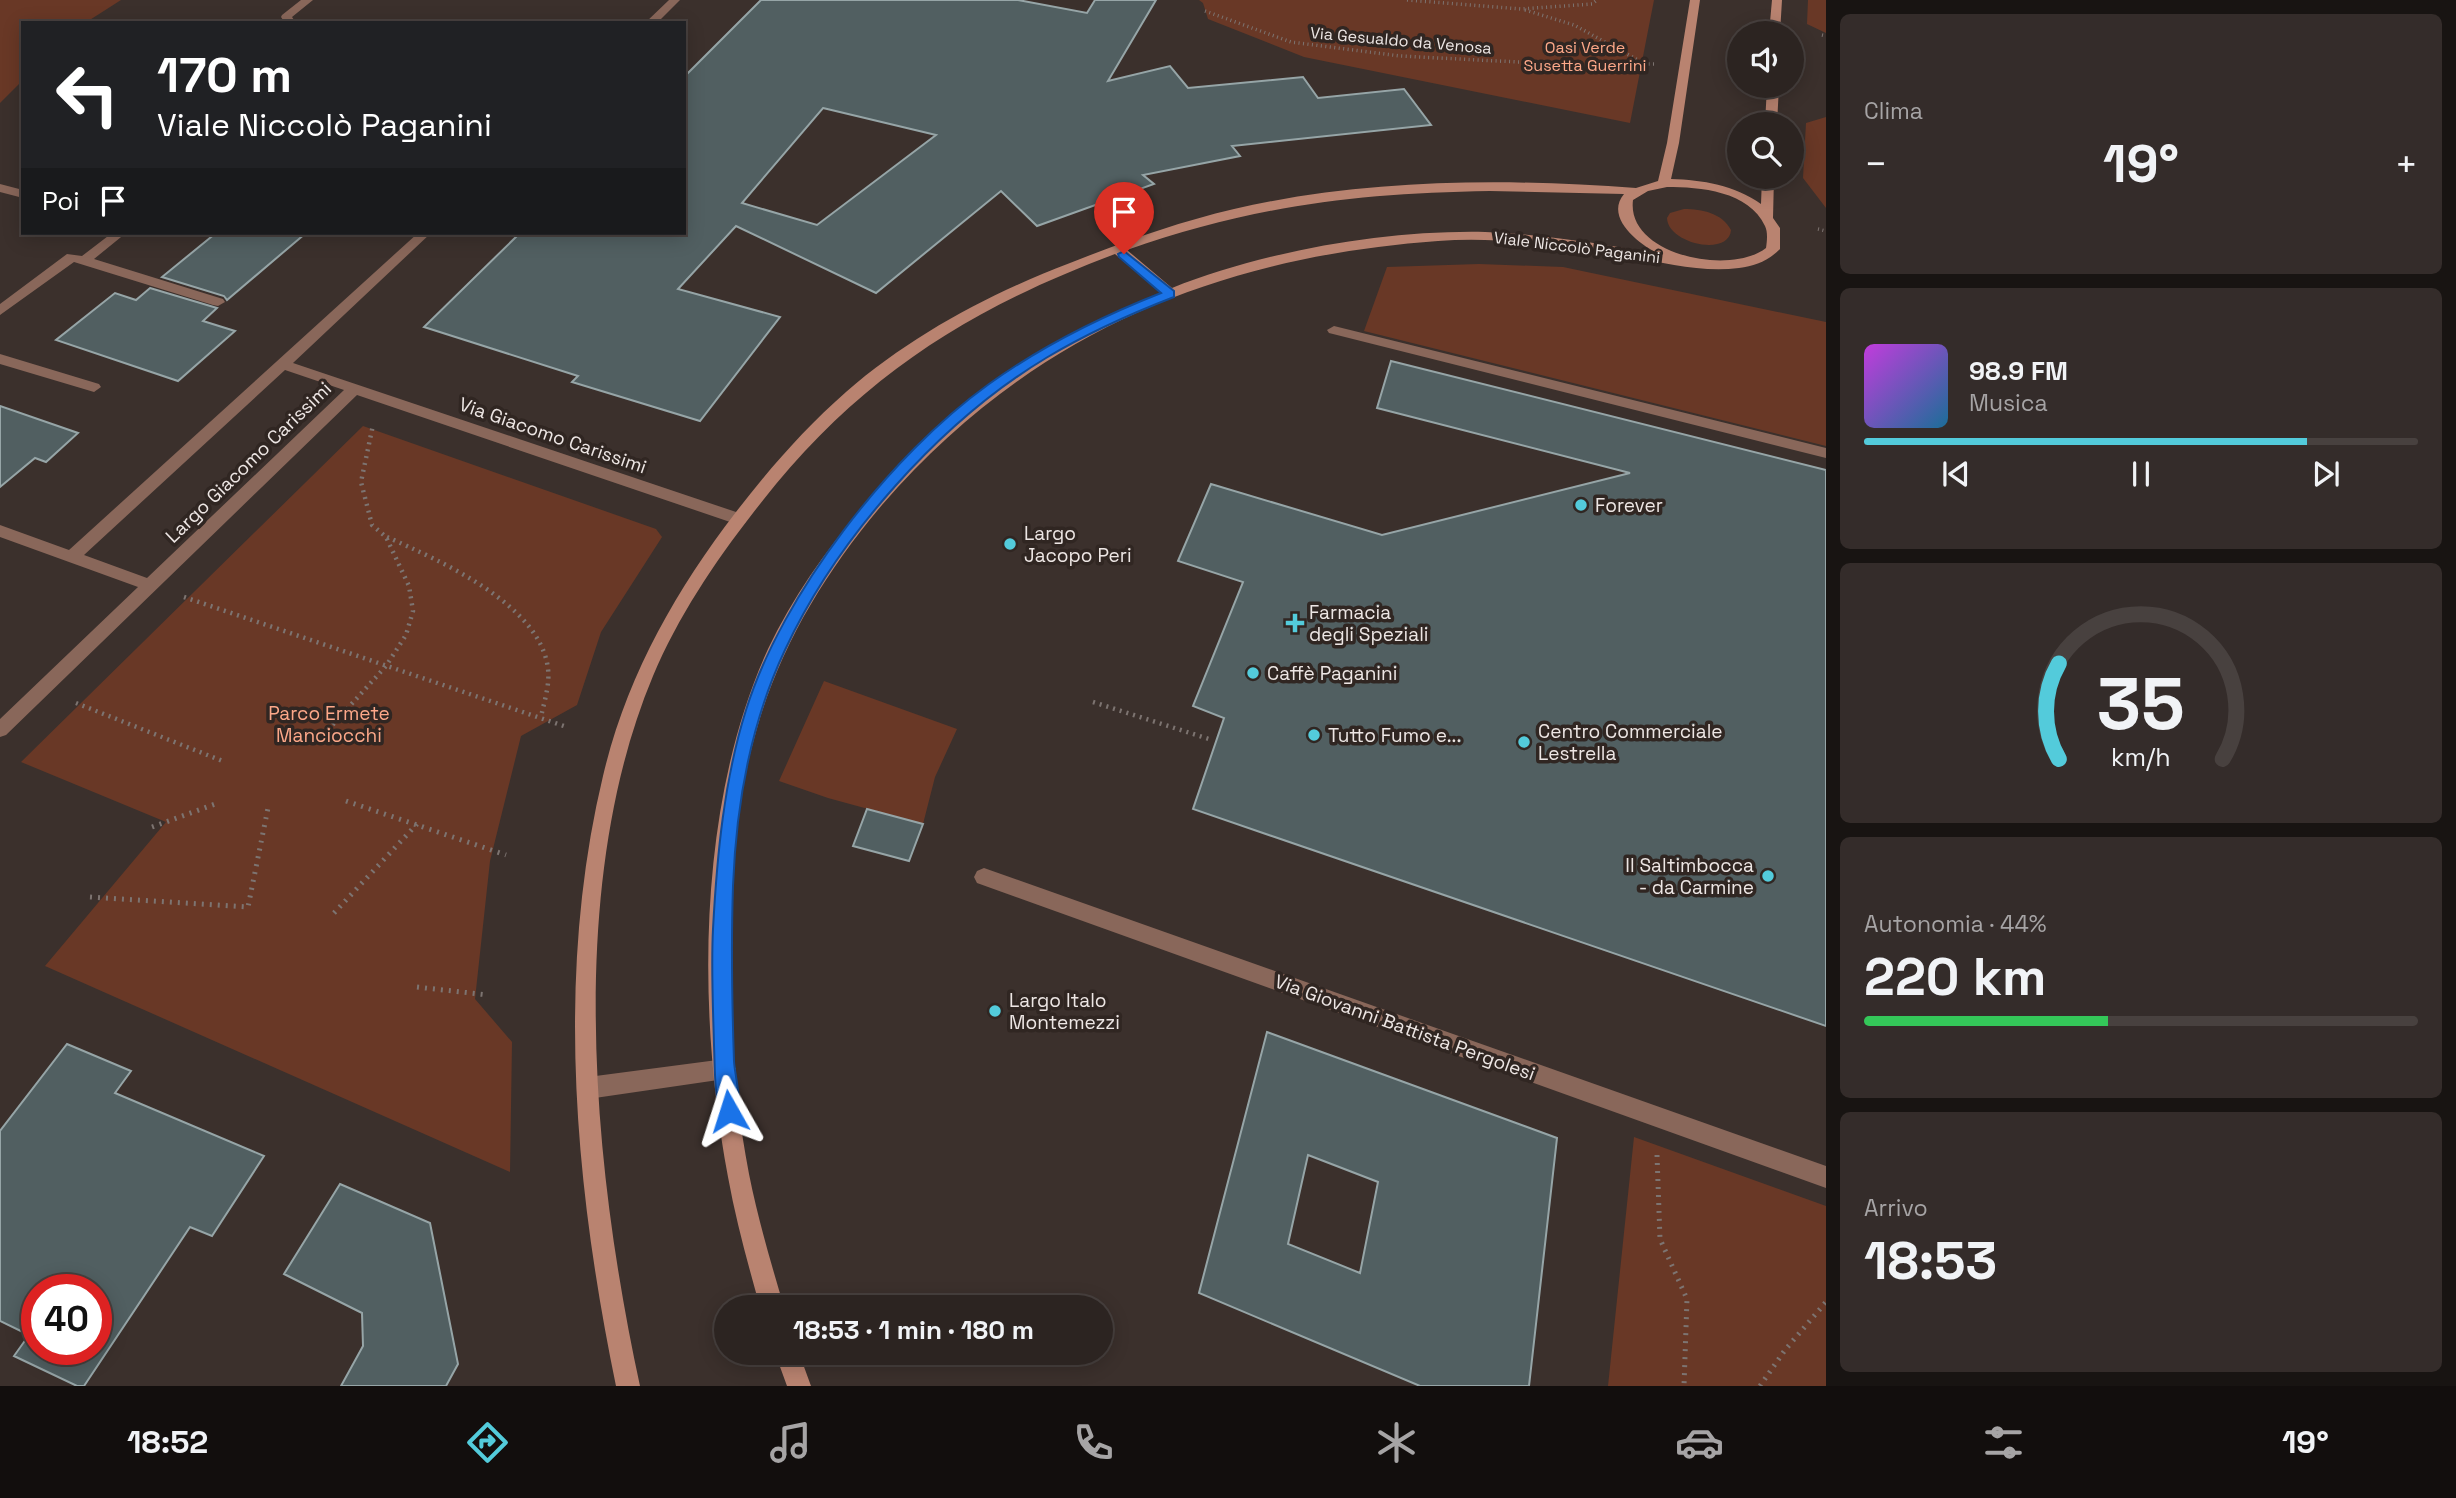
<!DOCTYPE html>
<html lang="it">
<meta charset="utf-8">
<style>
body{margin:0;font-family:"Space Grotesk",sans-serif;background:#342c2a;color:#f1f3f6;height:100vh;display:flex;flex-direction:column;font-size:26px;white-space:nowrap}
*{box-sizing:border-box;margin:0}
p{font-size:23px;color:#a6a4a5}
.icon{flex:none;width:38px;height:38px;fill:none;stroke:currentColor;stroke-width:2;stroke-linecap:round;stroke-linejoin:round}
.map{position:relative;flex:1;overflow:hidden}
.sheet{display:flex;flex-direction:column;gap:14px;padding:14px;background:#181412;width:630px}
.sheet>*{flex:none}
.banner{position:absolute;left:21px;top:21px;width:665px;height:214px;border-radius:0px;box-shadow:0 4px 18px #0003,0 0 0 2px #48413f;background:#202124;color:#fff;overflow:hidden}
.fabs{position:absolute;left:1727px;top:21px;display:grid;gap:14px}
.fabs a{display:grid;place-items:center;width:77px;height:77px;border-radius:50%;background:#2c2421;box-shadow:0 4px 18px #0003,0 0 0 2px #48413f;font-size:35px}
.speed{position:absolute;left:21px;top:1274px;display:flex;gap:14px;font-size:35px;font-weight:700;text-align:center}
.speed>*{display:grid;place-content:center;width:91px;height:91px;border-radius:50%;background:#2c2421;box-shadow:0 4px 18px #0003,0 0 0 2px #48413f;line-height:1}
.speed .limit{border:10px solid #d22;background:#fff;color:#111}
.pin{position:absolute;display:grid;place-items:center;width:60px;height:60px;color:#fff;margin:-72px -30px;border-radius:50% 50% 50% 0;rotate:-45deg;box-shadow:0 0 7px #0007}
.pin .icon{rotate:45deg}
.me{position:absolute;width:77px;margin:-38px;rotate:354deg;stroke-linejoin:round;filter:drop-shadow(0 0 5px #0008)}
.turn{display:flex;align-items:center;gap:24px;height:147px;padding:0 21px;font-size:32px}
.turn .icon{width:91px;height:91px;stroke-width:2.5}
.turn b{display:block;font-size:49px;line-height:60px}
.then{display:flex;align-items:center;height:66px;padding:0 21px;background:#0003;gap:14px;font-size:26px}
.big{font-size:52px;font-weight:800;line-height:1.1}
.sheet .widget{flex:1;display:flex;flex-direction:column;justify-content:center;gap:10px;min-width:0;padding:0 24px;border-radius:10px;background:#342c2a}
.sheet .dial{align-items:center;gap:0}
.dial svg{height:182px;overflow:visible;fill:none;stroke:#48413f;stroke-width:7;stroke-linecap:round;text-anchor:middle}
.dial text{fill:#f1f3f6;stroke:none}
.song{display:flex;align-items:center;gap:21px}
.cover{width:84px;height:84px;border-radius:10px;background:linear-gradient(135deg,hsl(290 70% 55%),hsl(200 70% 35%))}
.played{height:7px;border-radius:4px;background:linear-gradient(90deg,#53cbdb 80%,#48413f 80%)}
.keys{display:flex;justify-content:space-around;direction:ltr}
.heat{display:flex;justify-content:space-between;align-items:center;font-size:38px;direction:ltr}
.charge{height:10px;border-radius:5px;background:linear-gradient(90deg,#34c759 44%,#48413f 0)}
.trip{position:absolute;left:714px;top:1295px;width:399px;height:70px;border-radius:35px;background:#2c2421;box-shadow:0 4px 18px #0003,0 0 0 2px #48413f;font-weight:800;line-height:70px;text-align:center}
.tab-bar{display:flex;height:112px;justify-content:space-around;align-items:center;background:#120e0d;color:#a6a4a5}
.tab-bar .icon{width:49px;height:49px}
.tab-bar .selected{color:#53cbdb}
.tab-bar b{font-size:32px;color:#f1f3f6}
main{display:flex;flex:1;min-height:0}
.map>svg:first-child{display:block}
.green{fill:#693826}
.building{fill:#515f61;stroke:#96a5a7;stroke-width:2;fill-rule:evenodd}
.lines{fill:none;stroke-linecap:round;stroke-linejoin:round}
.path-far2{stroke:#7d7471;stroke-width:3.5;stroke-dasharray:1 3.5;stroke-linecap:butt}
.path-far1{stroke:#7d7471;stroke-width:4.5;stroke-dasharray:2 5;stroke-linecap:butt}
.path{stroke:#7d7471;stroke-width:5;stroke-dasharray:2 6;stroke-linecap:butt}
.lane{fill:#89675a;fill-rule:evenodd}
.street{fill:#89675a;fill-rule:evenodd}
.secondary{fill:#b98370;fill-rule:evenodd}
.route{fill:#1a73e8;stroke:#114b97;stroke-width:2}
.poi-dot{fill:#53cbdb;stroke:#302622;stroke-width:2.5}
.labels{text-anchor:middle;stroke-width:7;stroke-linejoin:round;paint-order:stroke}
.far-street-label{font-size:16px;fill:#ede6e4;stroke:#302622}
.far-park-label{font-size:16px;fill:#fda889;stroke:#302622}
.street-label{font-size:19px;fill:#ede6e4;stroke:#302622}
.poi-label{font-size:19px;fill:#ede6e4;stroke:#302622;text-anchor:start}
.park-label{font-size:19px;fill:#fda889;stroke:#302622}
</style>
<main>
<div class="map">
<svg width="1826" height="1386" viewBox="0 0 1826 1386">
<rect width="100%" height="100%" fill="#3b302c"/>
<path class="green" d="M0,0H121L85,23H23V80L0,103Z
M1199,0H1654L1630,123L1304,57L1208,19L1203,3Z
M1808,0H1826V33L1807,24Z
M1826,117V208L1803,178L1806,123Z
M1684,209C1702,209 1722,213 1731,230C1729,257 1668,244 1667,218L1670,213Z
M1479,264L1563,267L1826,322V446L1364,331L1387,267Z
M363,426L656,529L662,537L601,632L577,705L521,736L490,861L475,999L512,1042L510,1172L45,966L166,822L21,762Z
M824,681L957,729L935,777L923,824L828,798L779,781Z
M1634,1137L1826,1206V1386H1608Z"/>
<path class="building" d="M761,0H1018L1087,13L1095,0H1156L1108,81L1170,66L1188,88L1303,77L1318,98L1404,89L1431,125L1232,146L1240,156L1143,175L1154,184L1037,226L1001,191L876,293L736,226L678,289L780,317L700,421L572,382L578,376L424,327L520,233H684V77ZM823,108L936,135L817,225L742,203Z
M216,233H306L227,300L224,296L162,277Z
M150,288L217,308L203,321L235,331L178,381L56,340L115,293L136,300Z
M1391,361L1826,470V1026L1193,809L1224,718L1193,706L1243,582L1178,561L1211,484L1382,535L1630,473L1377,408Z
M0,406L78,433L46,462L35,458L0,487Z
M867,809L923,824L909,861L853,846Z
M1267,1032L1557,1138L1529,1386H1420L1199,1293ZM1308,1155L1378,1182L1360,1273L1288,1244Z
M67,1044L131,1071L115,1093L264,1156L212,1236L190,1227L84,1386H77L14,1356L29,1335L0,1321V1131ZM37,1290H96V1349H37Z
M340,1184L430,1223L458,1364L446,1386H341L363,1346L362,1313L284,1274Z"/>
<g class="lines">
<path class="path-far2" d="M1407,0L1521,9L1592,4L1597,0
M1525,10L1574,25L1638,60
M1205,11L1291,42L1400,56L1518,62L1655,64
M1822,35L1826,36
M1818,229L1826,231"/>
<path class="path-far1" d="M387,537C438,560 541,604 548,669C550,685 544,702 541,717
M184,597L564,726
M1093,702L1209,739
M76,703L225,762
M328,730L386,666L406,635L413,611L409,586L386,537L372,525L361,482L373,425"/>
<path class="path" d="M346,801L506,855
M152,827L218,803
M90,897L248,907L268,808
M334,913L417,824
M417,987L488,995
M1657,1155L1660,1239L1687,1299L1684,1386
M1760,1386L1785,1350L1826,1302"/>
<path class="lane" d="M301,0H313L292,17L296,23H285L281,17L282,15Z
M406,20L416,21L417,23H401Z
M0,184L23,190V198L0,192Z
M112,233H126L94,259L223,299L225,302L218,306L213,305L74,262L0,315V304L67,254L82,256Z
M1334,326L1826,448V458L1329,333L1327,330Z
M0,354L99,384L101,387L94,392L0,364Z"/>
<path class="street" d="M669,0H680L657,23H645Z
M418,233H431L293,363L745,515L747,519L745,523H733L357,395L6,735L0,737V719L138,587L0,537V525L69,550ZM285,370L344,390L147,578L84,555Z
M984,868L1826,1166V1188L977,883L974,877L977,871Z
M725,1059L732,1062L736,1069L732,1076L725,1079L588,1099L580,1095L577,1088L580,1081L588,1077Z"/>
<path class="secondary" d="M1690,0H1700L1679,143L1671,179C1703,180 1734,185 1761,204L1762,177H1774L1773,218L1780,228V249C1768,261 1755,266 1739,268C1703,273 1666,263 1630,257C1567,247 1502,236 1438,241C1216,257 1030,334 882,505C828,569 785,638 760,718C717,858 722,1031 749,1174C758,1219 771,1263 784,1307H760C748,1264 736,1221 728,1177C697,1012 697,804 768,649C796,590 835,538 878,489C956,400 1052,337 1161,293L1115,254C963,311 853,382 753,513C714,563 678,617 653,676C565,886 593,1169 640,1386H616C575,1187 555,976 603,776C626,678 675,591 736,512C769,469 805,428 846,392C912,335 989,294 1070,263C1123,242 1178,222 1234,209C1364,179 1503,178 1636,188L1658,181L1667,143ZM1667,187C1700,187 1749,191 1765,226C1768,232 1767,241 1766,248C1730,276 1626,255 1633,200L1648,191ZM1490,191L1624,194C1604,218 1640,245 1659,254C1602,244 1543,234 1485,232C1384,230 1265,251 1172,288L1127,250C1252,206 1358,193 1490,191Z
M1772,0H1782L1780,33H1769Z
M1767,86H1779L1777,124H1765Z
M775,1353H799L811,1386H787Z"/>
</g>
<path class="route" d="M1124,251L1174,291V297C1130,314 1086,334 1046,358C940,422 837,538 785,650C751,722 736,807 733,886C731,945 732,1002 734,1061C735,1078 743,1102 736,1118L729,1121L722,1118C714,1096 715,1068 714,1045C713,1006 711,967 713,929C717,855 724,780 746,710C782,594 890,455 989,384C1042,346 1100,317 1161,293L1119,257L1118,254Z"/>
<g class="poi-dot">
<circle cx="1581" cy="505" r="7"/>
<circle cx="1010" cy="544" r="7"/>
<path d="M1291.5 612.5h7v7h7v7h-7v7h-7v-7h-7v-7h7z"/>
<circle cx="1253" cy="673" r="7"/>
<circle cx="1314" cy="735" r="7"/>
<circle cx="1524" cy="742" r="7"/>
<circle cx="1768" cy="876" r="7"/>
<circle cx="995" cy="1011" r="7"/>
</g>
<g class="labels">
<g class="far-street-label">
<text transform="translate(1401 40) rotate(5)" y="6">Via Gesualdo da Venosa</text>
<text transform="translate(1577 247) rotate(7)" y="6">Viale Niccolò Paganini</text>
</g>
<g class="far-park-label">
<text x="1585" y="53">Oasi Verde<tspan x="1585" dy="18">Susetta Guerrini</tspan></text>
</g>
<g class="street-label">
<text transform="translate(553 435) rotate(19)" y="7">Via Giacomo Carissimi</text>
<text transform="translate(248 462) rotate(-44)" y="7">Largo Giacomo Carissimi</text>
<text transform="translate(1405 1027) rotate(20)" y="7">Via Giovanni Battista Pergolesi</text>
</g>
<g class="poi-label">
<text x="1595" y="512">Forever</text>
<text x="1024" y="540">Largo<tspan x="1024" dy="22">Jacopo Peri</tspan></text>
<text x="1309" y="619">Farmacia<tspan x="1309" dy="22">degli Speziali</tspan></text>
<text x="1267" y="680">Caffè Paganini</text>
<text x="1538" y="738">Centro Commerciale<tspan x="1538" dy="22">Lestrella</tspan></text>
<text x="1328" y="742">Tutto Fumo e...</text>
<text x="1754" y="872" text-anchor="end">Il Saltimbocca<tspan x="1754" dy="22">- da Carmine</tspan></text>
<text x="1009" y="1007">Largo Italo<tspan x="1009" dy="22">Montemezzi</tspan></text>
</g>
<g class="park-label">
<text x="329" y="720">Parco Ermete<tspan x="329" dy="22">Manciocchi</tspan></text>
</g>
</g>
</svg>
<div class="fabs">
<a><svg class="icon" aria-label="sound" viewBox="0 0 24 24"><path d="M4 9h4l5-4v14l-5-4H4zM17 9q2 3 0 6"/></svg></a>
<a><svg class="icon" aria-label="search" viewBox="0 0 24 24"><circle cx="10" cy="10" r="6"/><path d="M15 15l6 6"/></svg></a>
</div>
<div class="speed"><div class="limit">40</div></div>
<div class="pin" style="left:1124px;top:254px;background:#d93025"><svg class="icon" aria-label="arrive" viewBox="0 0 24 24"><path d="M6 21V4h12l-3 4 3 4H6"/></svg></div>
<svg class="me" style="left:729px;top:1111px" viewBox="-20 -20 40 40"><path d="M0-17L14 15 0 8-14 15z" fill="#1a73e8" stroke="#fff" stroke-width="4"/></svg>
<div class="trip">18:53 · 1 min · 180 m</div>
<div class="banner">
<div class="turn"><svg class="icon" aria-label="left" viewBox="0 0 24 24"><path d="M17 20v-9H6M10 6l-5 5 5 5"/></svg><div><b>170 m</b>Viale Niccolò Paganini</div></div>
<div class="then">Poi<svg class="icon" aria-label="arrive" viewBox="0 0 24 24"><path d="M6 21V4h12l-3 4 3 4H6"/></svg></div>
</div>
</div>
<section class="sheet">
<div class="widget"><p>Clima</p>
<div class="heat"><a>−</a><b class="big">19°</b><a>+</a></div>
</div>
<div class="widget">
<div class="song"><i class="cover"></i><div><b>98.9 FM</b><p>Musica</p></div></div>
<div class="played"></div>
<div class="keys"><svg class="icon" aria-label="previous" viewBox="0 0 24 24"><path d="M18 5L8 12l10 7zM5 5v14"/></svg><svg class="icon" aria-label="pause" viewBox="0 0 24 24"><path d="M8 5v14M16 5v14"/></svg><svg class="icon" aria-label="next" viewBox="0 0 24 24"><path d="M6 5l10 7-10 7zM19 5v14"/></svg></div>
</div>
<div class="widget dial"><svg viewBox="0 0 100 80">
<path d="M14 69A42 42 0 1 1 86 69"/>
<path d="M14 69A42 42 0 0 1 14 27" stroke="#53cbdb"/>
<text x="50" y="56" font-size="32" font-weight="700">35</text>
<text x="50" y="72" font-size="11">km/h</text>
</svg></div>
<div class="widget"><p>Autonomia · 44%</p><b class="big">220 km</b><div class="charge"></div></div>
<div class="widget"><p>Arrivo</p><b class="big">18:53</b></div>
</section>
</main>
<nav class="tab-bar">
<b>18:52</b>
<svg class="icon selected" aria-label="directions" viewBox="0 0 24 24"><path d="M12 3l9 9-9 9-9-9zM9 14v-3h6M13 9l2 2-2 2"/></svg>
<svg class="icon" aria-label="music" viewBox="0 0 24 24"><path d="M9 18V5l10-2v13"/><circle cx="6" cy="18" r="3"/><circle cx="16" cy="16" r="3"/></svg>
<svg class="icon" aria-label="phone" viewBox="0 0 24 24"><path d="M5 4h4l2 5-3 2q2 4 5 5l2-3 5 2v4C11 20 4 13 5 4z"/></svg>
<svg class="icon" aria-label="climate" viewBox="0 0 24 24"><path d="M12 3v18M4 7l16 10M4 17L20 7"/></svg>
<svg class="icon" aria-label="car" viewBox="0 0 24 24"><path d="M5 17H2v-5l4-1 3-4h7l3 4 3 1v5h-3M9 17h6M6 11h13"/><circle cx="7" cy="17" r="2"/><circle cx="17" cy="17" r="2"/></svg>
<svg class="icon" aria-label="filters" viewBox="0 0 24 24"><path d="M4 7h16M4 17h16"/><circle cx="9" cy="7" r="2"/><circle cx="15" cy="17" r="2"/></svg>
<b>19°</b>
</nav>
